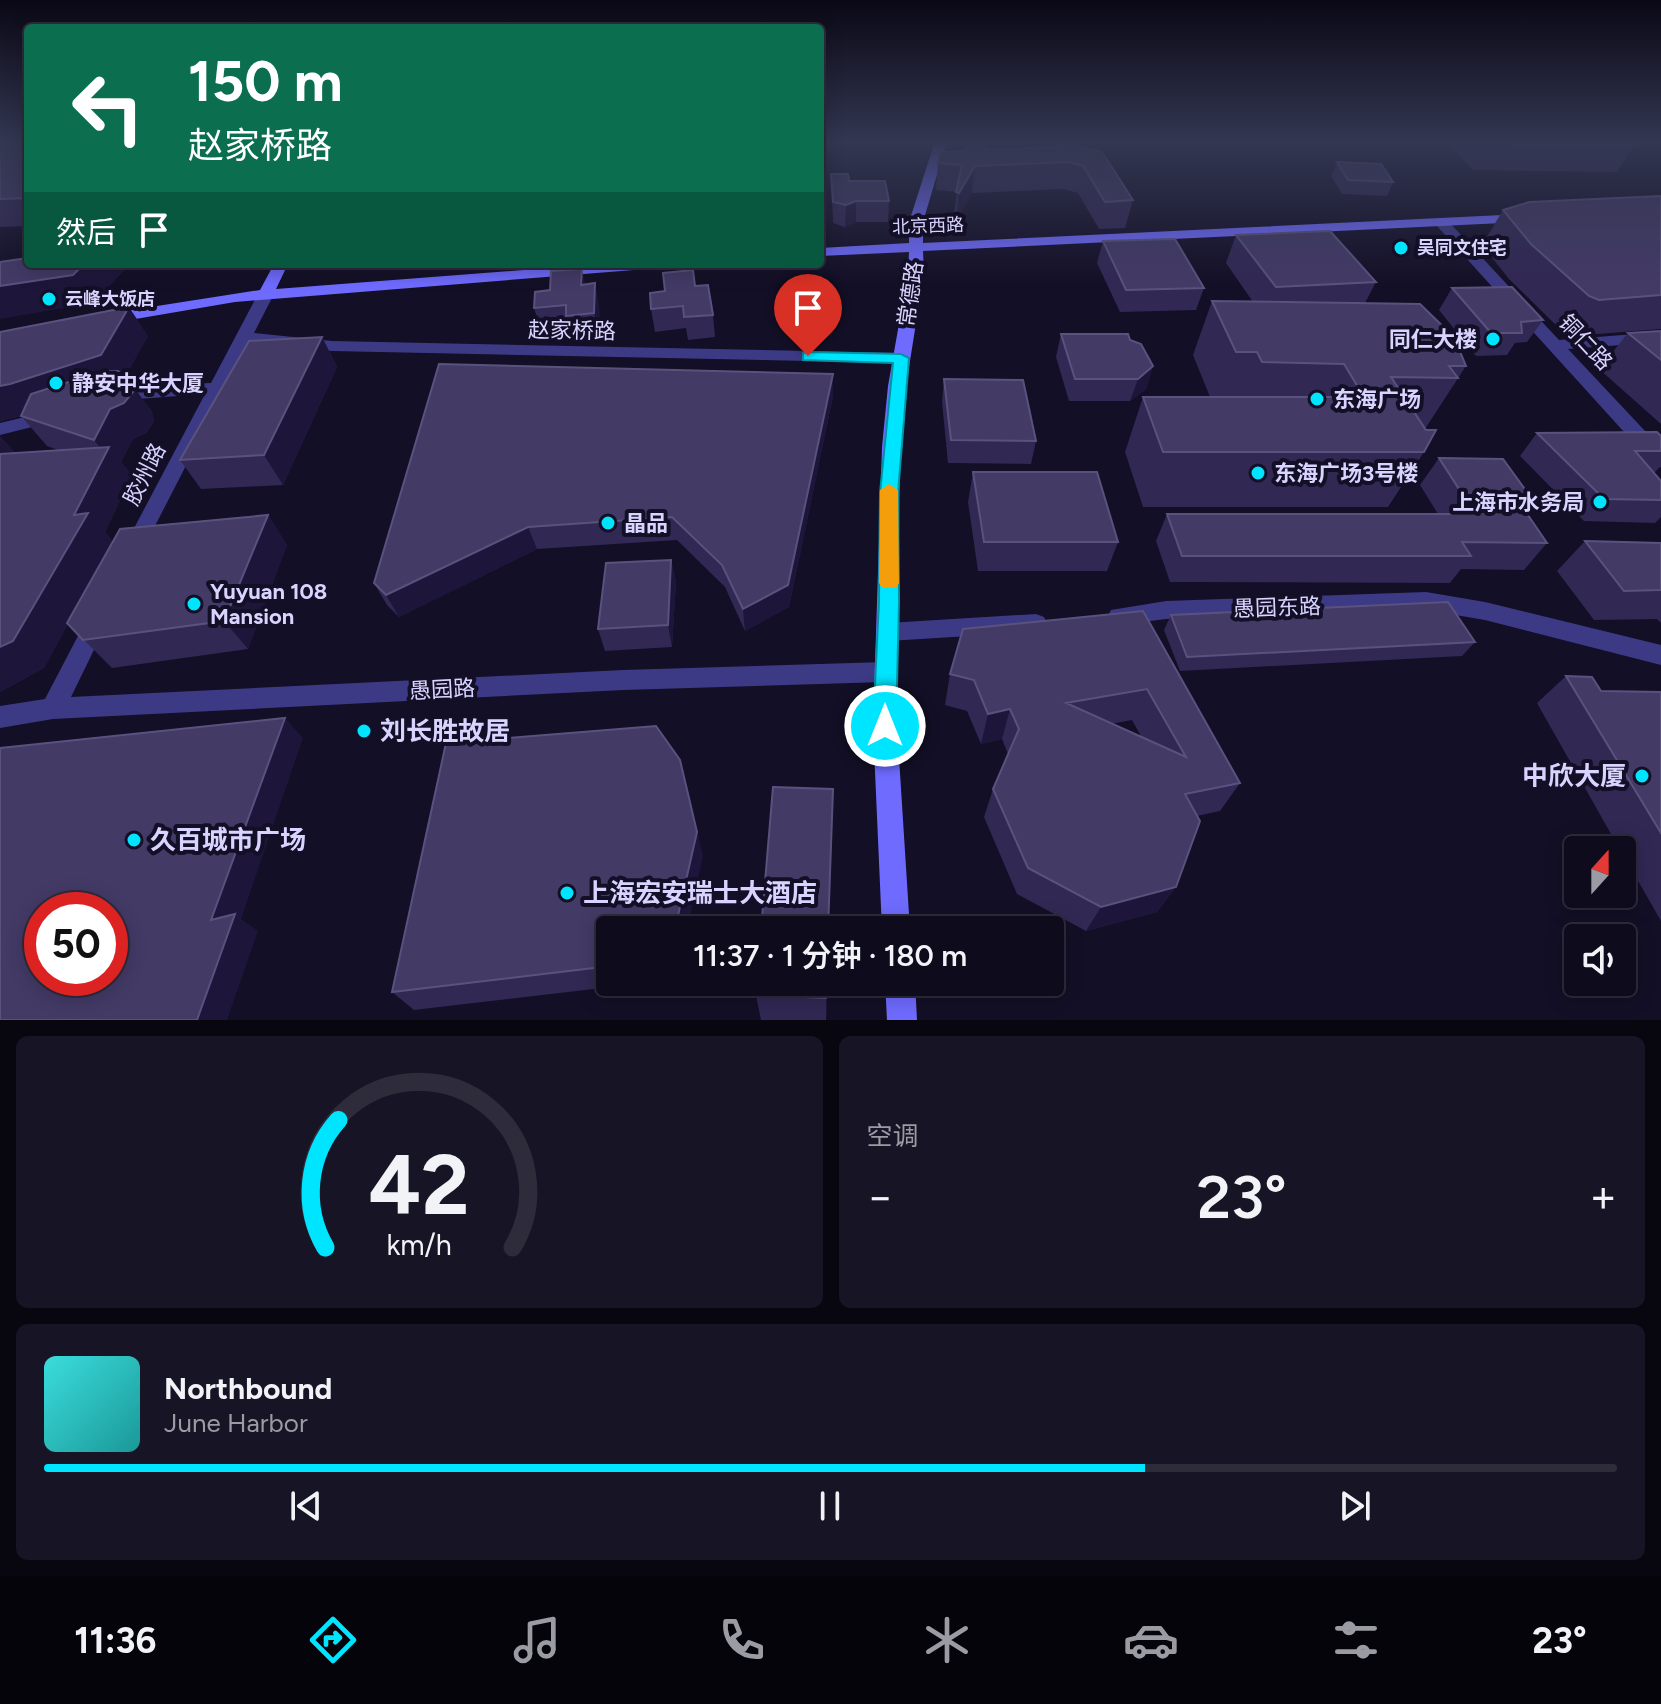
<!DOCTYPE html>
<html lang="zh">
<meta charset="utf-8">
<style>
body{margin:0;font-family:Figtree,"Noto Sans SC",sans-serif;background:#171425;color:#f1f3f6;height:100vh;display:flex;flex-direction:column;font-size:30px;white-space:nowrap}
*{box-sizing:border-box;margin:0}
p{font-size:26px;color:#9b9ba3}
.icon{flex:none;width:44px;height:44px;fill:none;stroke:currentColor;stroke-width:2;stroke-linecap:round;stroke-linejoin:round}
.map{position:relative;height:1020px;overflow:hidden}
.side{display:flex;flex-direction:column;gap:16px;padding:16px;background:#08060f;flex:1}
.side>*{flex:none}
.hud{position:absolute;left:24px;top:24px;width:800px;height:244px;border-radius:8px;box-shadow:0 4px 20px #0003,0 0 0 2px #2e2b3b;background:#0b6e4f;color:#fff;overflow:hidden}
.needle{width:52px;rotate:21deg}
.buttons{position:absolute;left:1564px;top:836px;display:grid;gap:16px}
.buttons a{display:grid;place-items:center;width:72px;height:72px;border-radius:8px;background:#0e0b1c;box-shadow:0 4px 20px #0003,0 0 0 2px #2e2b3b;font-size:40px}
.speed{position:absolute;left:24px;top:892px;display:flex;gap:16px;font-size:40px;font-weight:700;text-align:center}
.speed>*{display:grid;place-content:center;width:104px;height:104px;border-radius:50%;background:#0e0b1c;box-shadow:0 4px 20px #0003,0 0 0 2px #2e2b3b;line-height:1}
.speed .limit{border:12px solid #d22;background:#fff;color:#111}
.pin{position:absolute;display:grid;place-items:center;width:68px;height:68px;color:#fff;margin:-82px -34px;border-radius:50% 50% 50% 0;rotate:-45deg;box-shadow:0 0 8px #0007}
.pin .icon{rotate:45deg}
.me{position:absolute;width:88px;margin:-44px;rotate:0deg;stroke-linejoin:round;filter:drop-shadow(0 0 6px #0008)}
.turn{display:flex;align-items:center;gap:28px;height:168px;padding:0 32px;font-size:36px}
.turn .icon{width:104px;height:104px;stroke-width:2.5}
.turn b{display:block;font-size:56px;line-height:68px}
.then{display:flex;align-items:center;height:76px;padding:0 32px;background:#0003;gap:16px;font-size:30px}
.big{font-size:60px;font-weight:600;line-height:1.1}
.side .card{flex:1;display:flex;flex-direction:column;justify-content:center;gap:12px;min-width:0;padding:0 28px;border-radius:12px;background:#171425}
.side .dial{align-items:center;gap:0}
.dial svg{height:208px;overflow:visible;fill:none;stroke:#2e2b3b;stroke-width:7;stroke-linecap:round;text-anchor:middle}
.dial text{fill:#f1f3f6;stroke:none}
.song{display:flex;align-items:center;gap:24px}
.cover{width:96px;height:96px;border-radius:12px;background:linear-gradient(135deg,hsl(180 70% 55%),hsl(180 70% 35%))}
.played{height:8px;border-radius:4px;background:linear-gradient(90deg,#00e5ff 70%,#2e2b3b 70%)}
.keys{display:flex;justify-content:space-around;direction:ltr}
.heat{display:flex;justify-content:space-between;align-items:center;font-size:44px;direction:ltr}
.side .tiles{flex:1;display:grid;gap:16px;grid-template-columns:1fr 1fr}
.card:last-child{grid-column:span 2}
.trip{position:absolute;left:596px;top:916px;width:468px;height:80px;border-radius:8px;background:#0e0b1c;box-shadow:0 4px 20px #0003,0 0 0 2px #2e2b3b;font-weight:600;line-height:80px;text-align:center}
.menu{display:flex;height:128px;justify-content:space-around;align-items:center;background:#06040b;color:#9b9ba3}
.menu .icon{width:56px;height:56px}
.menu .active{color:#00e5ff}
.menu b{font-size:36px;color:#f1f3f6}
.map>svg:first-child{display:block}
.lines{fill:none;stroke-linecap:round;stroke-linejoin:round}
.street{fill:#3d3a85;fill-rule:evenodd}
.secondary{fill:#6f6bff;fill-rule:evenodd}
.wall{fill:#312854;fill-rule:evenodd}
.shaded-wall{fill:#1d163a}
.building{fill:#433a66;stroke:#5a527e;stroke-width:2;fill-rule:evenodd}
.route{fill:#00e5ff;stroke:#0095a6;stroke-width:2}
.slow{fill:#f59e0b}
.poi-dot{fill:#00e5ff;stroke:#130f26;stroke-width:3}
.labels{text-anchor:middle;stroke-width:8;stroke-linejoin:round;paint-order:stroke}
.far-street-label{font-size:18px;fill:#d9d4ff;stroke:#130f26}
.far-poi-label{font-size:18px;font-weight:bold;fill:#d9d4ff;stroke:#130f26;text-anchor:start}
.street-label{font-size:22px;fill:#d9d4ff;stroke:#130f26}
.poi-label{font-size:22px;font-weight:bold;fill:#d9d4ff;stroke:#130f26;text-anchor:start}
.near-poi-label{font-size:26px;font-weight:bold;fill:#d9d4ff;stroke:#130f26;text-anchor:start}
</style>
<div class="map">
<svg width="1661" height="1020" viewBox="0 0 1661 1020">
<rect width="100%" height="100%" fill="#130f26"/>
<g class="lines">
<path class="street" d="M1442,219L1447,220L1559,340L1661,332V342L1568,349L1661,448V467L1654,465L1437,226V220Z
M266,289L274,294L254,333L332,341L901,353L909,358L901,363L332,351L249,343L139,557H125L122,551L205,394L111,401L102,395L105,391L122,386L211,383L258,294Z
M50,411L59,417L56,421L0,435V423Z
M1426,592L1485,602L1661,645V665L1485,620L1426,610L1166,619L1119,625L1111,622L1108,616L1111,610L1166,601Z
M98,610L106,613L109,619L71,697L623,670L885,662L893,665L897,672L893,679L885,682L623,690L53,719L0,728V706L45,699L90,613Z
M1036,614L1044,617L1047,623L1044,629L1036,632L888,641L880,639L877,632L880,625L888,623Z"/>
<path class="secondary" d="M935,141H947L923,222V243L1523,214L1530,218L1523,222L923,251L924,273L906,386L900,447L897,726L910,930H882L873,726L882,447L888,386L908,273L909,252L820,256V248L909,243V222Z
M274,264H288L276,289L601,264H666L659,268L235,302L106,324L98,319L106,314L260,290Z
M885,982H915L917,1020H887Z"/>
</g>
<path class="wall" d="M0,141H28V226L0,227Z
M1447,141H1629L1634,145L1617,172L1473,170L1446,142Z
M989,143L988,150L1074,146L1133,200L1125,228L1099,229L1078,193L1063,189L972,193L956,221L953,220L957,192L936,190L938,163L965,151Z
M1337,162L1393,182L1387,196L1342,194L1331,176Z
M831,174L849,181L889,201L888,222H856L845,227L833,223Z
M1661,196V329L1573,336L1563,332L1509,279L1482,245L1503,210Z
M1236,235L1376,282L1365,303L1466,366L1425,429L1424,452L1388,507H1143L1125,452L1143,397H1210L1193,355L1212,301L1253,302L1226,263Z
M1103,241L1204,288L1196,310L1120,312L1097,263Z
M28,264H208L124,270L93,303Z
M585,284L599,305L600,336L572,338L569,327L541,330L534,308L550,290Z
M695,286L713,315L715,337L688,340L686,328L655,332L651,309L665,291Z
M1452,288L1543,320L1527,342L1515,343L1507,355L1476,356L1439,310Z
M1661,331V424L1599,369L1628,333Z
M0,332L148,336L125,377L130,382L152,412L154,422L146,433L133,439L121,462L132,475L105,532L113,542L268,515L287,545L248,649L112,668L68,624L44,668L0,692V436L15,453L58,450L47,446L21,416L0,421Z
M1061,334L1130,340L1153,366L1146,389L1130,401H1069L1056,357Z
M322,337L337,367L283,485L201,489L180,460Z
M833,374V396L789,607L745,631L725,587L677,540L537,549L399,617L387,605L374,583Z
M944,379L1036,441L1031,464L948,463L942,402Z
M1537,433L1661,436V466L1654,473L1661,481V517L1655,523L1584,521L1520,456Z
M1439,458L1532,499L1524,509L1547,543L1524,570L1461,569L1450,583L1170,582L1156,541L1167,514H1438L1420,485Z
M973,472L1118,542L1107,571H978L968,502Z
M1585,541L1661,543V623L1657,619L1594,620L1557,571Z
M671,560L676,582L672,647L605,651L598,629Z
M1143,611L1240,783L1220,811L1197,816L1176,887L1157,912L1086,931L1017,894L984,817L993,789L1008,754L1002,739L981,744L967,711L945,705L950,674ZM1132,720L1142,738L1111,724Z
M1171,615L1475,642L1462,656L1180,671L1164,630Z
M1566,676L1601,691L1661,692V921L1622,853V850H1620L1537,703Z
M703,856L610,930V982H654L414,1010L392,992Z
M757,982H828L826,1020H761L756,995Z"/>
<path class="shaded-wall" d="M975,166L972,193L956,221L959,193Z
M856,201V222L845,227L846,205Z
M84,264H120L124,270L93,303L0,319V286Z
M582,269L587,291L581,285Z
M595,283L599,305L600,336L594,313Z
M129,307L148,336L122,383L34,413L0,421V386Z
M322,337L337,367L283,485L264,455Z
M1153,366L1146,389L1130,401L1138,379Z
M833,374V396L789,607L745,631L743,609Z
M130,382L152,412L154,422L146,433L133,439L121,462L132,475L105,532L113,542L44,668L0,692V647L74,515L105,454L94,440L110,409Z
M0,436L21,460L0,476Z
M268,515L287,545L248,649L224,621Z
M528,527L537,549L399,617L386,595Z
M671,560L676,582L672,647L668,625Z
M1010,709L1002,739L981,744L988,714Z
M285,718L303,738L241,919L258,931L227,1020H197L211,920Z
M687,786L703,856L687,930H670Z
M833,789L829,930H828Z
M1176,887L1157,912L1086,931L1101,907Z
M827,982H828L826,1020V998Z"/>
<path class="building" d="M0,141H28V198L0,199Z
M1485,141H1629L1634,145L1488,143Z
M966,142L989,143L985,150L1074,146L1102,152L1133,200L1105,202L1083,166L1068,162L975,166L959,193L956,192L962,165L938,163L941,152L965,151Z
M1337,162L1381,164L1393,182L1348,180Z
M831,174H848L849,181H885L889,201H856L846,205L833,202Z
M1661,196V295L1599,300L1589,296L1531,244L1503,210L1529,202Z
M1330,231L1376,282L1276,287L1236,235Z
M1175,239L1204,288L1126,290L1103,241Z
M28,258V264H84L73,275L0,286V262Z
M582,269L581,285L595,283L594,313L566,316V305L534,308L535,292L550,290L551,271Z
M693,270L695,286L708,285L713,315L684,317L683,306L651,309L650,293L665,291L663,273Z
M1512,287L1543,320L1521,322L1522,333H1491L1452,288Z
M1212,301L1420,304L1454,337L1466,366H1449L1458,378L1391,377L1426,430H1436L1424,452H1163L1143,397H1364L1344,364L1262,362L1257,352H1236Z
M129,307L101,355L10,384L0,386V332Z
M1661,331V360L1628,333Z
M1061,334H1128L1130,340L1141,344L1153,366L1138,379H1075Z
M322,337L264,455L180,460L249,341Z
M439,364L833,374L788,585L743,609L722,565L672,517L528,527L386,595L374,583Z
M103,371H118L130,382L133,392L124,403L110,409L94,440L21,416L31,394Z
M944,379L1023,380L1036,441L951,440Z
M1657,432L1661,436V451H1635L1661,481V500L1604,499L1537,433Z
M109,447L74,515L88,513L13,641L0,647V454Z
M1439,458L1503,459L1532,499H1517L1547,543L1462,542L1471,556H1182L1167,514H1475Z
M973,472H1097L1118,542H984Z
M268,515L224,621L83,640L67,623L120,529Z
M1585,541L1661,543V590L1624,591Z
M671,560L668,625L598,629L606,563Z
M1448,602L1475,642L1187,657L1171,615Z
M1143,611L1240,783L1185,794L1200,821L1176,887L1101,907L1028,868L993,789L1019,729L1010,709L988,714L974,680L950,674L963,629ZM1147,689L1186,757L1066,703Z
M1566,676L1592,677L1601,691L1661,692V833Z
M285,718L211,920L235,914L197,1020H0V748ZM42,910H110V978H42Z
M656,726L680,760L697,832L677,920L670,930H610V966L392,992L446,743Z
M773,787L833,789L828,930H761Z
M757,982H827L826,998L756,995Z"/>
<linearGradient id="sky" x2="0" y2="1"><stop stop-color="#0a0815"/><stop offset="0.5" stop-color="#333752"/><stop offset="1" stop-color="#333752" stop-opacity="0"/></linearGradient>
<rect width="1661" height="284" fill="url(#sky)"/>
<path class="route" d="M808,352L901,354L909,358L898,493L899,601L896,726L892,733L885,736L877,733L873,726L879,601L880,493L893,363L803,360V353Z"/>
<path class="slow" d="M889,484L898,490L899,583L896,588H882L879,583L880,490Z"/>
<g class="poi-dot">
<circle cx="1401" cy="248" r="8"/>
<circle cx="49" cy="299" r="8"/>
<circle cx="1493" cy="339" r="8"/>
<circle cx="56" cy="383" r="8"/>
<circle cx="1317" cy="399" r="8"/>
<circle cx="1258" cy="473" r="8"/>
<circle cx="1600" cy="502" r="8"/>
<circle cx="608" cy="523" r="8"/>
<circle cx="194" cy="604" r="8"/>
<circle cx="364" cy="731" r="8"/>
<circle cx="1642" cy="776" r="8"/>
<circle cx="134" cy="840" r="8"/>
<circle cx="567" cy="893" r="8"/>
</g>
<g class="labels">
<g class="far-street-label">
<text transform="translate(928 226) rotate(-2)" y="6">北京西路</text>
</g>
<g class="far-poi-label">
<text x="1417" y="254">吴同文住宅</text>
<text x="65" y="305">云峰大饭店</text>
</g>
<g class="street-label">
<text transform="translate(910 294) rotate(-82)" y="8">常德路</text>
<text transform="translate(572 330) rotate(1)" y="8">赵家桥路</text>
<text transform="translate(1586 342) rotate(47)" y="8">铜仁路</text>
<text transform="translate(144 474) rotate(-63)" y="8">胶州路</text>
<text transform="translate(1277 607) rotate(-2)" y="8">愚园东路</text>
<text transform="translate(442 689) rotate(-3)" y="8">愚园路</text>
</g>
<g class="poi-label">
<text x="1477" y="347" text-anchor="end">同仁大楼</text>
<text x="72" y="391">静安中华大厦</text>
<text x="1333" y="407">东海广场</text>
<text x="1274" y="481">东海广场3号楼</text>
<text x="1584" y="510" text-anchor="end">上海市水务局</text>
<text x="624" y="531">晶品</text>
<text x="210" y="599">Yuyuan 108<tspan x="210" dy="25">Mansion</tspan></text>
</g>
<g class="near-poi-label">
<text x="380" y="740">刘长胜故居</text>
<text x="1626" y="785" text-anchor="end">中欣大厦</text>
<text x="150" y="849">久百城市广场</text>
<text x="583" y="902">上海宏安瑞士大酒店</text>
</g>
</g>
</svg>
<div class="buttons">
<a><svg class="needle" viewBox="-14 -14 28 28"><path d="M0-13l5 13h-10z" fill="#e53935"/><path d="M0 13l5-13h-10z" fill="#9b9ba3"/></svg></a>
<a><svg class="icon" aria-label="sound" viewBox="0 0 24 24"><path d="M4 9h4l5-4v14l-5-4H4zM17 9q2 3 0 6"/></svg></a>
</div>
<div class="speed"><div class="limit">50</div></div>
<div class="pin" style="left:808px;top:356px;background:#d93025"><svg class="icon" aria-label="arrive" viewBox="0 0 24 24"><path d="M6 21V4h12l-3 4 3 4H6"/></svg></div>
<svg class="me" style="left:885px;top:726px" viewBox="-20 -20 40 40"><circle r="17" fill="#00e5ff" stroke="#fff" stroke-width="3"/><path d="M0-11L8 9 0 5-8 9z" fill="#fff"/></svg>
<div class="trip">11:37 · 1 分钟 · 180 m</div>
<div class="hud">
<div class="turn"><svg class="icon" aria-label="left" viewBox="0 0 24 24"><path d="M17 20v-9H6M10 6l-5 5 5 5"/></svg><div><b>150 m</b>赵家桥路</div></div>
<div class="then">然后<svg class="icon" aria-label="arrive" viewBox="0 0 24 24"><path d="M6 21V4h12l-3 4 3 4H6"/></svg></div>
</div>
</div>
<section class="side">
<div class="tiles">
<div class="card dial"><svg viewBox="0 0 100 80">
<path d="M14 69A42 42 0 1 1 86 69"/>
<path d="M14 69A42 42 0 0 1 19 20" stroke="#00e5ff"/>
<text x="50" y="56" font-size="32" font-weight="700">42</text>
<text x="50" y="72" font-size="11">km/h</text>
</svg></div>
<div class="card"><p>空调</p>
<div class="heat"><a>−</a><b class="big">23°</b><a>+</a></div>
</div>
<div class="card">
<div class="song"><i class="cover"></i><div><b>Northbound</b><p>June Harbor</p></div></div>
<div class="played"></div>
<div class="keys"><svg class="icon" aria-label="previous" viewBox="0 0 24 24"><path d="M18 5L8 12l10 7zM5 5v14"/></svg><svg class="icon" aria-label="pause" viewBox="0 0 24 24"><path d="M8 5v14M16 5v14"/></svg><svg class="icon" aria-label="next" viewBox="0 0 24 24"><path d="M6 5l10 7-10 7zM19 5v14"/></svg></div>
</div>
</div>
</section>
<nav class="menu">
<b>11:36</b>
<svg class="icon active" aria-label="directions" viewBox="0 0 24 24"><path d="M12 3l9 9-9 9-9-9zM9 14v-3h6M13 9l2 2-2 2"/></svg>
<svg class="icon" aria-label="music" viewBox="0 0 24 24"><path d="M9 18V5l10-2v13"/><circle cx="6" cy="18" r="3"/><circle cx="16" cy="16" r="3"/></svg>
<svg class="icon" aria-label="phone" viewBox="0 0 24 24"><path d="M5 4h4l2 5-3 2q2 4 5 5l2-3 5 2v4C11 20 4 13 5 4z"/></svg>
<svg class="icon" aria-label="climate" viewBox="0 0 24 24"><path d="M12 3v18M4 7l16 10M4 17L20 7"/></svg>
<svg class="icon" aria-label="car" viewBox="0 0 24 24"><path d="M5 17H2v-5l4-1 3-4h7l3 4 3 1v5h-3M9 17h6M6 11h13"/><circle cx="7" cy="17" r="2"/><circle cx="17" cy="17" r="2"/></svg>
<svg class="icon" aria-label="filters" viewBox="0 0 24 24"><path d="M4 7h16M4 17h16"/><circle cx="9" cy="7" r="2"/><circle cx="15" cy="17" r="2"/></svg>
<b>23°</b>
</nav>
